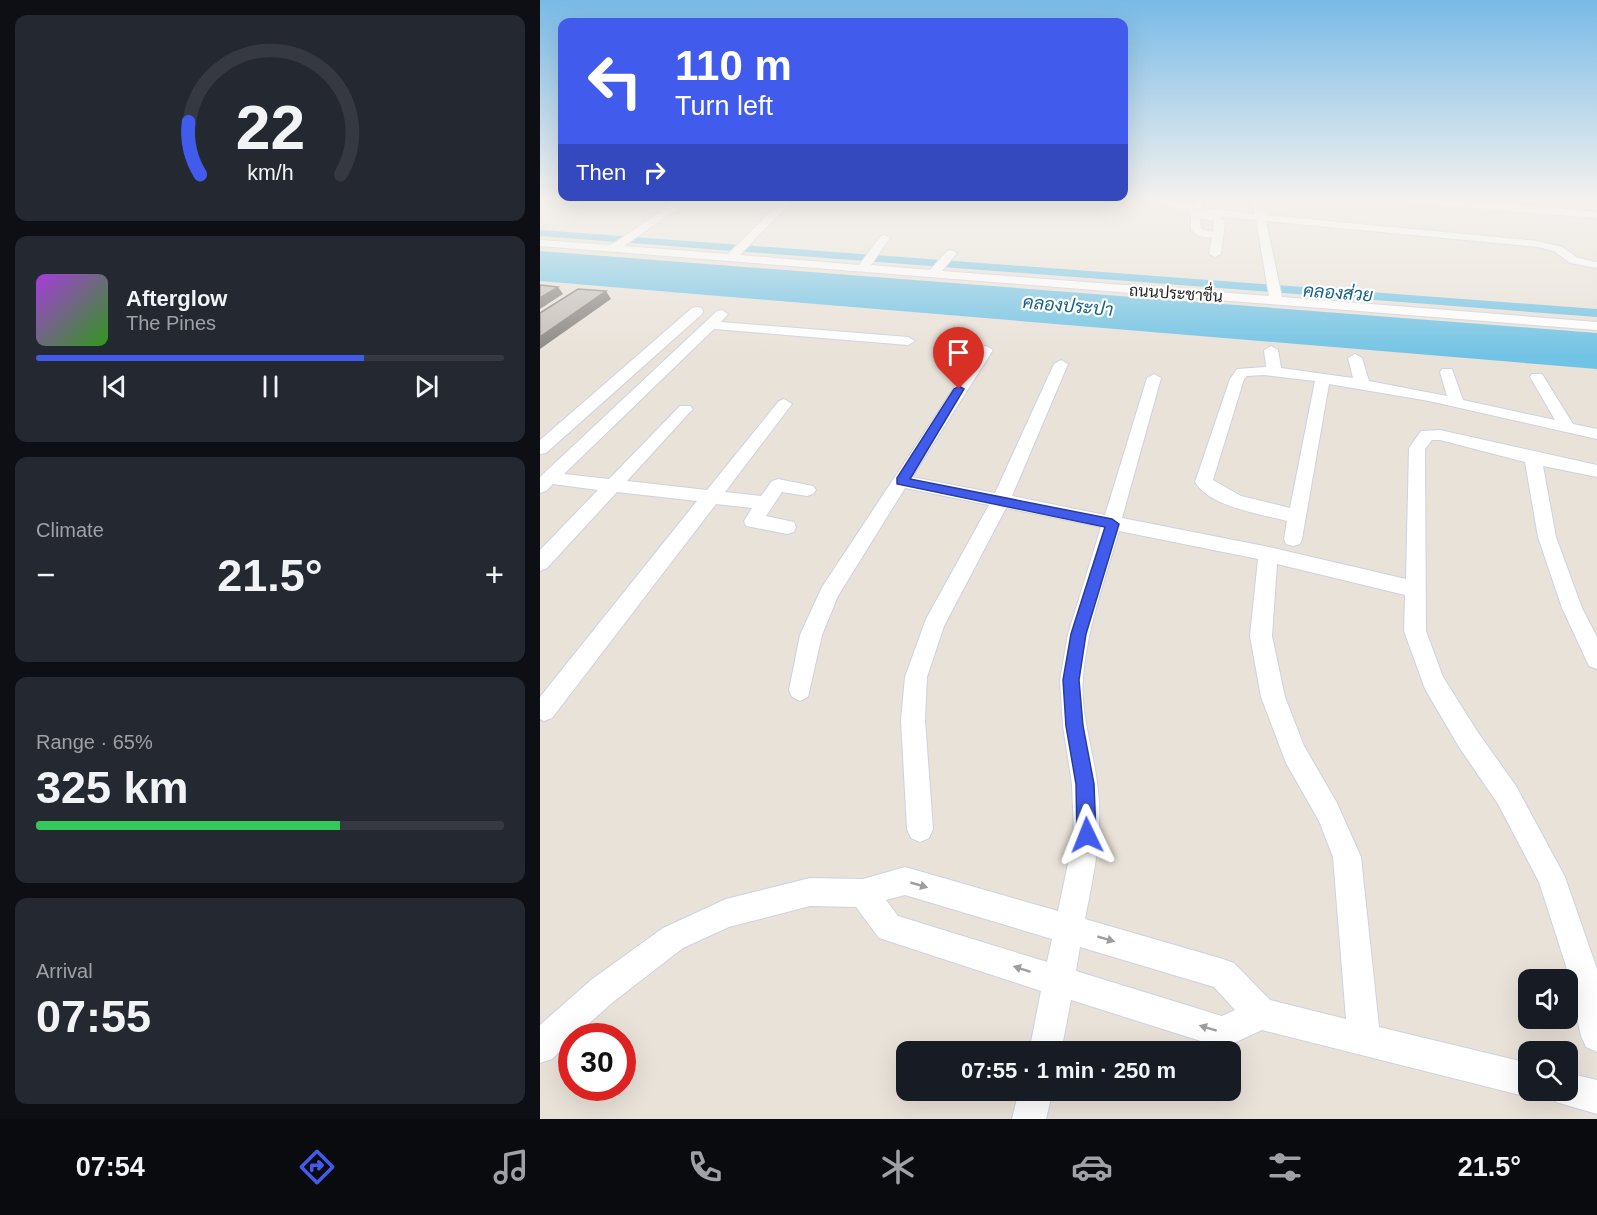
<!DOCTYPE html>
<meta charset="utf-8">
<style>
body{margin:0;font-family:Helvetica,Sarabun,sans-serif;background:#242831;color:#f1f3f6;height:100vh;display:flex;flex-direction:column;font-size:22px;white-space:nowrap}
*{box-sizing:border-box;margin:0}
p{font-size:20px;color:#9ea1a6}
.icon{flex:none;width:33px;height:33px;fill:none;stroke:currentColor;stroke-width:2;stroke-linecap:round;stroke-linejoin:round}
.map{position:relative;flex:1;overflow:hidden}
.side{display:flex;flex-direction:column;gap:15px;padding:15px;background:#0d0f14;width:540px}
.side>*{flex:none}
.guide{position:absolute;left:18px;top:18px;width:570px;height:183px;border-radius:12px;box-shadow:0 6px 24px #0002;background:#415ced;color:#fff;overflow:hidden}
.controls{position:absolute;left:978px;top:969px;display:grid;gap:12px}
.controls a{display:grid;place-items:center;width:60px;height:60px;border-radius:12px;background:#171b24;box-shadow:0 6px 24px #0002;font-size:30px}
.speed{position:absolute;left:18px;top:1023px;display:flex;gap:12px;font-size:30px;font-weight:700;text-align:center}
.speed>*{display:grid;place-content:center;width:78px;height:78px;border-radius:50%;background:#171b24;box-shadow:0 6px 24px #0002;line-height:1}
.speed .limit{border:9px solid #d22;background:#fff;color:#111}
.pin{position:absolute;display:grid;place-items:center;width:51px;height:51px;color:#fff;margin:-62px -26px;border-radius:50% 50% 50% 0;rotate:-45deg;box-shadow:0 0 6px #0007}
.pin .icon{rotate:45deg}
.me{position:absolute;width:66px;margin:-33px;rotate:358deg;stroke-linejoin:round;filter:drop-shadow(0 0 4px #0008)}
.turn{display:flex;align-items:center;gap:21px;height:126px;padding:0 18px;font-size:27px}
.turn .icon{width:78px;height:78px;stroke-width:2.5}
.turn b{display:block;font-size:42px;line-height:51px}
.then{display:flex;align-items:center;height:57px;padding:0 18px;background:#0003;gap:12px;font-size:22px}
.big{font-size:45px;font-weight:700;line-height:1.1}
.side .card{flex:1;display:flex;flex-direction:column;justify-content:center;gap:9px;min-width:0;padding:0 21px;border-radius:12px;background:#242831}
.side .dial{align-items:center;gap:0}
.dial svg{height:156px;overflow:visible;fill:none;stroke:#363941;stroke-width:7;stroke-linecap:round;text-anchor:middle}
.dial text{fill:#f1f3f6;stroke:none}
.song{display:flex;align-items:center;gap:18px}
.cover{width:72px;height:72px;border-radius:9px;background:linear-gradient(135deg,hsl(280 70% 55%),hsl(110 70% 35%))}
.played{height:6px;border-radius:3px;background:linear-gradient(90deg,#415ced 70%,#363941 70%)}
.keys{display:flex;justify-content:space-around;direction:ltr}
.heat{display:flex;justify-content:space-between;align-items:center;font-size:33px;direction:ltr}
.charge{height:9px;border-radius:4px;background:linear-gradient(90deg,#34c759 65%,#363941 0)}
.trip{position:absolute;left:356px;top:1041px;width:345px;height:60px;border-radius:12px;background:#171b24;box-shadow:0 6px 24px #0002;font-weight:700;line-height:60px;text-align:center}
.tab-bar{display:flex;height:96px;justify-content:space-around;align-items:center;background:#090b0e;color:#9ea1a6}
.tab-bar .icon{width:42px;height:42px}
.tab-bar .selected{color:#415ced}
.tab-bar b{font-size:27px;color:#f1f3f6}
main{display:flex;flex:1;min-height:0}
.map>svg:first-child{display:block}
.water{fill:#71c3e5}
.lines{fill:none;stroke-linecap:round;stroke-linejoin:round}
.canal{fill:#71c3e5;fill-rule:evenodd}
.minor-casing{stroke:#ced1df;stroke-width:2}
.minor{fill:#fff;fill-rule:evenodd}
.shaded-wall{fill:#898682}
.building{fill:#c4bfb9;stroke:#898682;stroke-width:1.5}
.oneway{fill:#9e9e9e}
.route{fill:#415ced;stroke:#2a3c9a;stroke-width:1.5}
.labels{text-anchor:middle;stroke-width:4.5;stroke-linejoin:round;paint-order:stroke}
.far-street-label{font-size:16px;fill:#272727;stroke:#fff}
.far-water-label{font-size:18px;font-style:italic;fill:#15608c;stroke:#fff}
</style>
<main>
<section class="side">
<div class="card dial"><svg viewBox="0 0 100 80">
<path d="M14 69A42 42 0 1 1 86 69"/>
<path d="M14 69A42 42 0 0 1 8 42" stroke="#415ced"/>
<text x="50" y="56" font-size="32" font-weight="700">22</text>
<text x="50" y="72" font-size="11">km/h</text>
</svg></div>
<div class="card">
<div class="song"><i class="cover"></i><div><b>Afterglow</b><p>The Pines</p></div></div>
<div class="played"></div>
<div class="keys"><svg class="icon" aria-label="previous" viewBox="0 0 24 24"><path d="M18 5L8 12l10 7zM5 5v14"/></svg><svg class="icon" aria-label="pause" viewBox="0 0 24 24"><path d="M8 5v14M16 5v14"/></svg><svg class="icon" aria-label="next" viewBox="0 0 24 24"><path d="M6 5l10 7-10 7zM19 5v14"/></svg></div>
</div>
<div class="card"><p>Climate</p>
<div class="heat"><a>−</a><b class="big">21.5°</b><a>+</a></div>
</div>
<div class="card"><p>Range · 65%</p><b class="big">325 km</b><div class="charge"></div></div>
<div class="card"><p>Arrival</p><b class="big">07:55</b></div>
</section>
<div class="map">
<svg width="1057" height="1119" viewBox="0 0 1057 1119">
<rect width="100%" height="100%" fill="#e9e2d9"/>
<path class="water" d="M0,251L1057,333V369L0,281Z"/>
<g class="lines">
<path class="canal" d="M0,230L1057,309V317L0,236Z"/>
<defs>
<path id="minor" d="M138,200H150L84,246L188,254L242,200H253L200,255L319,265L341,236L345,235L350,238L331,265L390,270L407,251L411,250L417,253L402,271L729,296L716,220L681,217L685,222L681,254L675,257L669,254L672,238L659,236L651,230V212L607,200H625L652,206L654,201L659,200L663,203L662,208L715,214L714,200H724L725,215L998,241L1022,247L1038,258L1057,262V268L1030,263L1014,251L998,247L726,221L742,297L1057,322V330L0,246V240L71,245ZM660,218L674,221L673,232L661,229Z
M866,200H912L1057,212V218L871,203Z
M157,307L162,308L163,311L162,314L6,453L0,454V440L152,308Z
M182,310L188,314L181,322L368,337L375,341L368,345L174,329L24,474L69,479L140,406H150L153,409L150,412L87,481L167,490L239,401L244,399L252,404L185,492L221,496L232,481L238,479L273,486L276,490L273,494L267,496L242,492L226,516L254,522L256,527L254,532L247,534L206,526L204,521L212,508L176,504L12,718L4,721L0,719V697L157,501L77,492L7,568L0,571V550L58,490L13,484L6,491L0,493V477L177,311Z
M446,346L453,350L372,477L455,493L514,364L521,360L528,364L472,496L565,515L607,378L614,374L621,378L582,518L729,547L866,579L869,448L881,431L900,430L1057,465V477L1003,466L1016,537L1042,608L1057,637V669L1049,666L1022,608L998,537L985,462L900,440H892L885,449L886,631L903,677L937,731L976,786L1025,877L1057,969V1052L1046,1047L1041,1036L1026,966L999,882L958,804L919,747L885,689L864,631L865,595L737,564L732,636L745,697L764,746L797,803L821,857L839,1027L988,1063V1090L1000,1092L988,1097L722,1030L683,1048L531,1000L521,1052H489L501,991L339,938L316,907L270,906L189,927L143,948L73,1002L35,1036H32V1040L12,1059L0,1063V1025L51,980L123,928L186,899L270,878L323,879L365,867L518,911L534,835L532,784L523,726L520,680L528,634L561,527L466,508L404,626L387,677L385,720L393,829L389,838L380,842L371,838L367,829L361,720L365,677L386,619L449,505L365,488L298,596L282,635L268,697L260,701L252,697L249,690L260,635L282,587L441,347ZM579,531L718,559L710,636L721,697L746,763L779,821L793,857L806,1019L730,1000L694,963L683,959L545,919C554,873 564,829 557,783C553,749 540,712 543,678C547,628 565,579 579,531ZM365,895L512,939L507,962L358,916L346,900ZM540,947L674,987L695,1010L682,1016L536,971Z
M731,346L738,350L741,368L813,378L808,358L815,354L822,358L829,381L907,396L900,372L902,369H912L923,400L1015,420L990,377L992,374H1002L1033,424L1057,429V439L889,401L789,384L762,539L760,544L753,546L746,544L744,539L747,521C721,514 670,507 655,482L690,379L697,369L726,367L724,350ZM724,375L775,381L750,508L701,496L673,480L704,379L707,376Z
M1028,1073L1057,1080V1114L1016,1102L1011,1090H1028Z
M479,1090H513L506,1119H472Z"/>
</defs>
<use href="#minor" class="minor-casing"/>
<use href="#minor" class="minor"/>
</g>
<path class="shaded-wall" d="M18,287L23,294L0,309V298Z
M66,291L71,299L0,349V337Z"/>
<path class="building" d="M0,285L18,287L0,298Z
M38,289L66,291L0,337V313Z"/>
<defs><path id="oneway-solid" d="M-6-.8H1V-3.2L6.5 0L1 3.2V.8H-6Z" transform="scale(1.5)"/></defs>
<g class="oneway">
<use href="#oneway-solid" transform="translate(379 885) rotate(16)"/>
<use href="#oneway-solid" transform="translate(566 939) rotate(16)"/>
<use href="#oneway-solid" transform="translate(482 969) rotate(-162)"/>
<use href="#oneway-solid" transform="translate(668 1028) rotate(-163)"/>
</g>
<linearGradient id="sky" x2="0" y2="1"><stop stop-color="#78bae7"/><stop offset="0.56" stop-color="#f5f2ee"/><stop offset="1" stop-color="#f5f2ee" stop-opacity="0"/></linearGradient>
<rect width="1057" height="357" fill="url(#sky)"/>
<path class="route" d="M419,386L424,389L370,479L572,519L579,524L546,634L539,680L543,726L554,784L556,835L554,841L547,844L540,841L537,835L536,784L526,726L523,680L531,634L565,527L357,484V478L414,389Z"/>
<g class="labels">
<g class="far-street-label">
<text transform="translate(636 293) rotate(4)" y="6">ถนนประชาชื่น</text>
</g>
<g class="far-water-label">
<text transform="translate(798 293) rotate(4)" y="6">คลองส่วย</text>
<text transform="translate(528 306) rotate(5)" y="6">คลองประปา</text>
</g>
</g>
</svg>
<div class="controls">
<a><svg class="icon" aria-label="sound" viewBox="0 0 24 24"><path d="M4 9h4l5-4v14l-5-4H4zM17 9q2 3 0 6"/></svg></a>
<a><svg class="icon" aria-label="search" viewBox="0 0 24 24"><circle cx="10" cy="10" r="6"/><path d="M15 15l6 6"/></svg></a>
</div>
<div class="speed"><div class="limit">30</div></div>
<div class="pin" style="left:419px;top:389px;background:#d93025"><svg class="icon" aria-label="arrive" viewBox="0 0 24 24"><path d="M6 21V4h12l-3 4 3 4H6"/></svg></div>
<svg class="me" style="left:547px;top:835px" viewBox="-20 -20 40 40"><path d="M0-17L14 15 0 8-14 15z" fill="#415ced" stroke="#fff" stroke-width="4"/></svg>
<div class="trip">07:55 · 1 min · 250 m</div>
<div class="guide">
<div class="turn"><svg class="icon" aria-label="left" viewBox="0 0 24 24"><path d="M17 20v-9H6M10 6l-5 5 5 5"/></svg><div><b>110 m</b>Turn left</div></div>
<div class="then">Then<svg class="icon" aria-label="right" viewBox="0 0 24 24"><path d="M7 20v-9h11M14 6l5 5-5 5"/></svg></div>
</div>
</div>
</main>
<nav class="tab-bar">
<b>07:54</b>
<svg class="icon selected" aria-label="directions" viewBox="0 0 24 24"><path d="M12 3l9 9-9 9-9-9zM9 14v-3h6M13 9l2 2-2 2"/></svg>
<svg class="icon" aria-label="music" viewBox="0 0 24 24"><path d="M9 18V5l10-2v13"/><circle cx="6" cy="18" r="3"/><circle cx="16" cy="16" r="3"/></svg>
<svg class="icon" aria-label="phone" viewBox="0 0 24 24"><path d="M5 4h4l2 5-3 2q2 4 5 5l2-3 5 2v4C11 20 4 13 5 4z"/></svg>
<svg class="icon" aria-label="climate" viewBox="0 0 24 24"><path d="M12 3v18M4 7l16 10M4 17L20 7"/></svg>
<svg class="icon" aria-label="car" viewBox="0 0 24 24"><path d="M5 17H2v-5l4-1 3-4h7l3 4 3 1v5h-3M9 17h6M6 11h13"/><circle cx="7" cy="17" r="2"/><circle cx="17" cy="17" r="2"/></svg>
<svg class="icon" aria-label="filters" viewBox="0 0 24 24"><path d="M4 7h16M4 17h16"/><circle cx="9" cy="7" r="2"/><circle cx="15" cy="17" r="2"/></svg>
<b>21.5°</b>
</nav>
